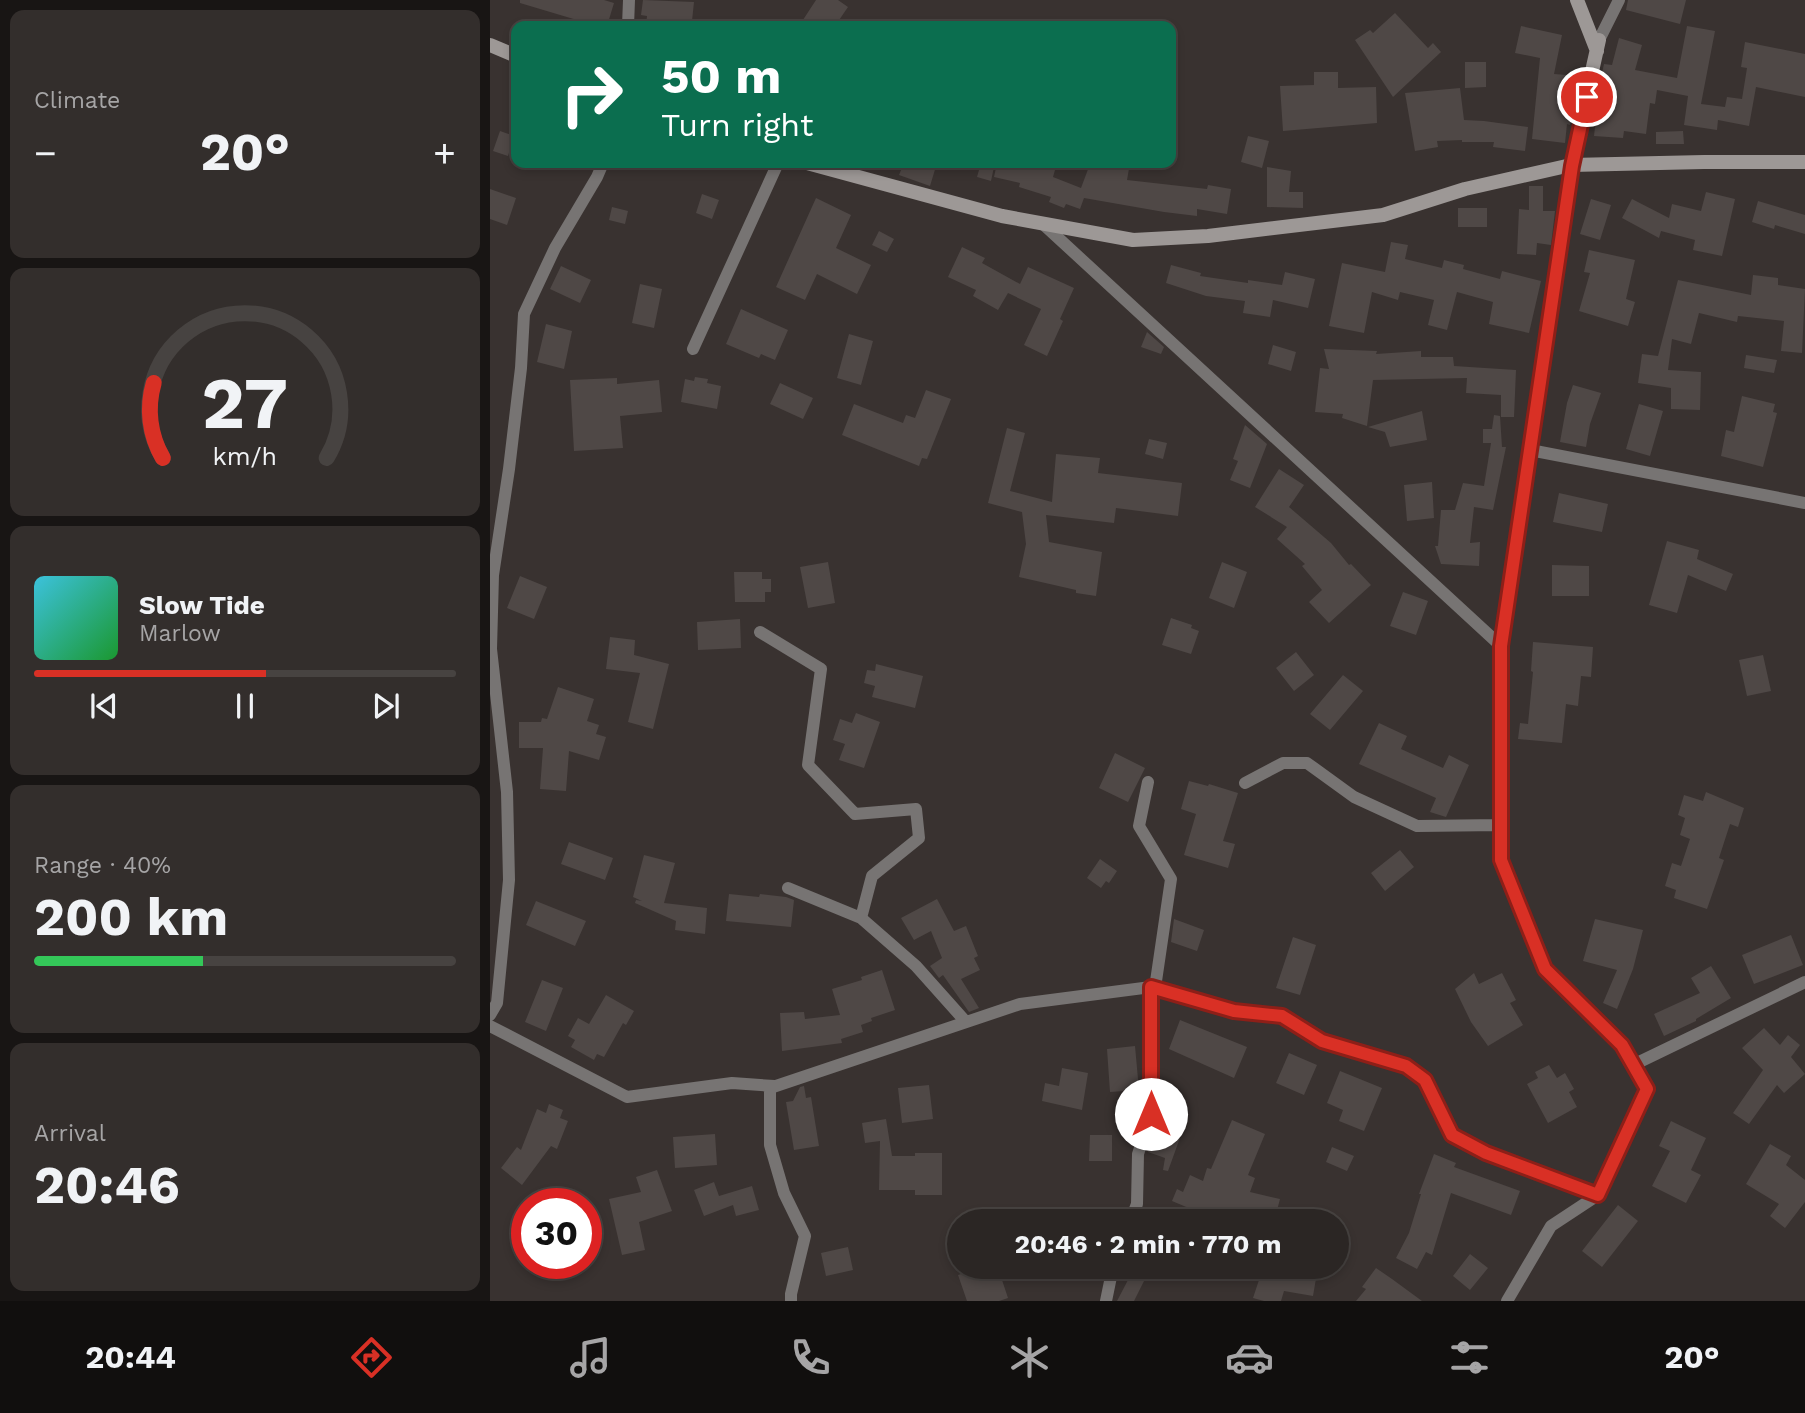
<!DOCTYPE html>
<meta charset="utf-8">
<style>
body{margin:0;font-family:"Work Sans",sans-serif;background:#332e2c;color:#f1f3f6;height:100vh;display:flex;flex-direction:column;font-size:26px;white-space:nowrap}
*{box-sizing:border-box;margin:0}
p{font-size:23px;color:#a6a5a6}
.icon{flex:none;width:38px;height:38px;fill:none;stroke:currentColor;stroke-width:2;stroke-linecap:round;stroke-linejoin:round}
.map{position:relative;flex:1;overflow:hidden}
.sheet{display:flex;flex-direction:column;gap:10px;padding:10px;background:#181514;width:490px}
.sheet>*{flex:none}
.hud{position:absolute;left:21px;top:21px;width:665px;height:147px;border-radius:14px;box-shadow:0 4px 10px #0003,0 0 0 2px #474341;background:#0b6e4f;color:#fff;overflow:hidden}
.speed{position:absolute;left:21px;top:1188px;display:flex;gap:14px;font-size:35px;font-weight:700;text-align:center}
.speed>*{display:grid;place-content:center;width:91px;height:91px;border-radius:50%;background:#2b2624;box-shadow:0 4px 10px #0003,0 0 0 2px #474341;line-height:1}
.speed .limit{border:10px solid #d22;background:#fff;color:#111}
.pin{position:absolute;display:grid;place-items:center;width:60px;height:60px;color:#fff;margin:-30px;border:4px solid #fff;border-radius:50%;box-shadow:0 2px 7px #0007}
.me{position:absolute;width:77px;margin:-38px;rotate:0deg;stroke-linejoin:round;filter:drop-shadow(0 0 5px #0008)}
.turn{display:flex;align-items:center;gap:24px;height:147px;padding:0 35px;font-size:32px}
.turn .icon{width:91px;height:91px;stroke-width:2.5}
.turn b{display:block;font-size:49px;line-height:60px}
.big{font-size:52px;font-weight:700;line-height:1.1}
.sheet .card{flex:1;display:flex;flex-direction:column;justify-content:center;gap:10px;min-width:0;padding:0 24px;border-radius:14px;background:#332e2c}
.sheet .dial{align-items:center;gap:0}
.dial svg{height:182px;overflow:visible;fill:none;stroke:#474341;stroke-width:7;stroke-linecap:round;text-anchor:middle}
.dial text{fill:#f1f3f6;stroke:none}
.song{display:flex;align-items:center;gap:21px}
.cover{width:84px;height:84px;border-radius:10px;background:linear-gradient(135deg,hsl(190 70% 55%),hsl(130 70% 35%))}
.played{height:7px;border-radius:4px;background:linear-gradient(90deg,#d93025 55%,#474341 55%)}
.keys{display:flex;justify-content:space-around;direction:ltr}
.heat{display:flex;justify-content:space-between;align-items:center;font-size:38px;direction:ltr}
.charge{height:10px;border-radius:5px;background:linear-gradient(90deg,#34c759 40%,#474341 0)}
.trip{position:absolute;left:457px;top:1209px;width:402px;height:70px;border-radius:35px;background:#2b2624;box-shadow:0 4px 10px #0003,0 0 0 2px #474341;font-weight:700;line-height:70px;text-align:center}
.tab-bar{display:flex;height:112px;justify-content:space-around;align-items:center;background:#110f0e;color:#a6a5a6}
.tab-bar .icon{width:49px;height:49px}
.tab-bar .current{color:#d93025}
.tab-bar b{font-size:32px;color:#f1f3f6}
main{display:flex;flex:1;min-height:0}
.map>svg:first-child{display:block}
.building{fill:#4f4846}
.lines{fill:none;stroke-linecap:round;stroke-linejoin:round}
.street{stroke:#777473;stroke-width:12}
.secondary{stroke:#9d9896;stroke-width:14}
.route-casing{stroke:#8d1f18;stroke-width:18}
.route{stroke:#d93025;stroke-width:12}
</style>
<main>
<section class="sheet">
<div class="card"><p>Climate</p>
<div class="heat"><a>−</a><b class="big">20°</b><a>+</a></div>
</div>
<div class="card dial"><svg viewBox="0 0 100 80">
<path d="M14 69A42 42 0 1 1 86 69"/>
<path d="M14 69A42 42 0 0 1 10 36" stroke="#d93025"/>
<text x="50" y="56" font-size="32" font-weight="700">27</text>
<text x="50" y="72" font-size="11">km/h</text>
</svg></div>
<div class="card">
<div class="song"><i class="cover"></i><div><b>Slow Tide</b><p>Marlow</p></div></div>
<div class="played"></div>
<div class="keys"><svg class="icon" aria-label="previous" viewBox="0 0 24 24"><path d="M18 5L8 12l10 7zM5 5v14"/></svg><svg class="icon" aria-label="pause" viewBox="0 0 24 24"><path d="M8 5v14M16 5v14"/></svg><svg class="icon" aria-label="next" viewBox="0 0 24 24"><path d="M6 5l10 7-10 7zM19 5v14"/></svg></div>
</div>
<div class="card"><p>Range · 40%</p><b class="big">200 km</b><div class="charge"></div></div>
<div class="card"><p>Arrival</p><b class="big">20:46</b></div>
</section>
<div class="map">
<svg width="1315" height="1301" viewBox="0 0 1315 1301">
<rect width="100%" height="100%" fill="#393230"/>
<path class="building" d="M30,0H114L124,3L117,26H107L30,3Z
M153,0L204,2L202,21L195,20L194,26H156L157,16L151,15Z
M326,0H348L358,7L345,26H309Z
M1138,0H1196L1190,24L1136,10Z
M905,13L938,48L943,43L951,52L903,97L865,40L880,30L883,33Z
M1031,26L1072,35L1064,74L1077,75L1073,110L1083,111L1080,125L1077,124L1075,143L1042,139L1050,58L1025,53Z
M1197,26L1225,31L1211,104L1235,107L1237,97L1252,99L1257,68L1251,67L1255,42L1315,54V97L1266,87L1259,126L1228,120L1227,130L1194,125L1198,96L1167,90L1165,104L1160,103L1156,134L1134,131L1133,138L1104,136L1105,127L1100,126L1114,64L1122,65L1129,38L1152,45L1145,70L1187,78Z
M975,62H996V87L975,88Z
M824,72H848V88L886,87L887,123L793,131L790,86L824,85Z
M970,88L974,120L994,121L1038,127L1035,151L1003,147L1004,142H972V140L947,141L948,147L925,151L915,93Z
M10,131L24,136L18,156L3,151Z
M1193,131L1194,144H1166V132Z
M758,136L779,141L772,168L751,162Z
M414,163H447L440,186L409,175Z
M491,163L504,167L501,181L487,177Z
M507,163H567L563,177L591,188L600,164L611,169L612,163H640L637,180L717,189L718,185L741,189L737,214L707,209V216L674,212L594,198L590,209L576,204L574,208L559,202L561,197L529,187L530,183L504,177Z
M777,167L801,171L799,192H813V208L777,207Z
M1039,186H1053V211H1065L1061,245L1047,243L1046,255L1027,254L1029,209L1039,210Z
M0,189L26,198L17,225L0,219Z
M1216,192L1245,199L1232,256L1203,250L1205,240L1171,231L1169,238L1132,218L1142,199L1179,218L1182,204L1211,211Z
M212,194L229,200L222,219L206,213Z
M326,198L361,215L346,248L381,265L367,294L327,274L315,300L286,287Z
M1101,199L1121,205L1110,240L1090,234Z
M1268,201L1315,215V234L1285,225L1284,229L1262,222Z
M122,207L138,211L135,224L119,220Z
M968,208H997V227H968Z
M389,231L404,239L397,252L382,245Z
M901,242L918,245L915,259L952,268L954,260L974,265L973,269L1010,279L1012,271L1051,281L1039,333L999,324L1003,302L967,292L957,330L938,325L944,300L910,292L908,300L882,292L874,333L839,326L852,263L895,272Z
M472,247L495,258L492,263L530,284L538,267L584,288L570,319L573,321L557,356L534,345L551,309L518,293L508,310L483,296L486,290L458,277Z
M1099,250L1145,260L1136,299L1145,302L1138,326L1089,311L1100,273L1094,272Z
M681,265L711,273L710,276L758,283V280L792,285L795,272L825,279L818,308L783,300L780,317L753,313L755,301L716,296L676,283Z
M71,266L101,280L90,303L60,289Z
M1263,275L1288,278V285L1315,289L1312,353L1291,351L1294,321L1248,316L1247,322L1209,313L1201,344L1182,339L1178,370L1211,372L1210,410L1181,409V388L1148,383L1152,354L1168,356L1188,280L1261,295Z
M150,284L172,289L164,328L142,323Z
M251,309L298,330L285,360L271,354L269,358L236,344Z
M56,324L82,331L74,369L47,362Z
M657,332L674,347L671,354L651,347Z
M359,334L383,341L371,385L347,378Z
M783,345L806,352L801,371L778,364Z
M834,349L887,351L886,354L931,351V357H963L964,366L1026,370L1024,417H1011V395L976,393L977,378L883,380L877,426L852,418L853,414L825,412L830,368L839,369Z
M1256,355L1287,360L1284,373L1254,368Z
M205,377L218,379L217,383L231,386L227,409L191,402L195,379L204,381Z
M127,378V384L169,380L172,412L130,416L133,448L84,451L80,380Z
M290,383L323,398L313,419L280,404Z
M1083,385L1111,393L1100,424L1096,447L1070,442L1077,403Z
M436,390L461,399L437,459L432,458L429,466L352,435L364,404L413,423L416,415L425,418Z
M1252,396L1285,404L1283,412L1287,413L1273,467L1231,456L1236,430L1244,432Z
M1149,404L1173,411L1160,456L1136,449Z
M932,411L937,440L900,447L895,432L878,427Z
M1004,415L1010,416L1012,447H1016L1003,510L984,507L980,543L990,542L989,566L951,564L945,546H948L951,510H965L973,483L994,486L1001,443H993V429H1002Z
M755,425L777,444L760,488L740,480L748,461L743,459Z
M517,428L535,433L520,491L562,502L566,454L610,458L608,473L692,483L688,516L626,508L624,523L556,515L559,542L612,552L606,596L586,593V590L529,577L536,544L532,512L498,503Z
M659,439L677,443L673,459L655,454Z
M789,469L814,485L799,507L841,543L859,565L861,564L881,585L839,623L819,602L832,590L812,566L815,564L787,539L797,527L765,507Z
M942,482L944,518L917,521L914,485Z
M1069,493L1118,504L1112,532L1063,522Z
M1177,541L1209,550L1207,559L1243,574L1236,591L1198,575L1187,613L1159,605Z
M338,562L345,603L318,608L310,567Z
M732,562L757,572L744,608L719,598Z
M1062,565L1099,566V596H1062Z
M244,572H272V579H281V592H275V602H245Z
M30,576L57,587L44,619L17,608Z
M913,592L938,601L926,635L900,626Z
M681,618L702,625L701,628L709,631L701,654L672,645Z
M250,619L251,648L208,650L207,622Z
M120,637L145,640L144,655L179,664L163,729L138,722L150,673L116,669Z
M1043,642L1103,647L1101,677L1091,676L1088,706L1076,704L1072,743L1028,739L1030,723L1038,724L1043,672L1041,671Z
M806,652L824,675L804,691L786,668Z
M1273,655L1281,691L1257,696L1249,660Z
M386,664L433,676L425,708L382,697L385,686L374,683L377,670L385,671Z
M853,675L873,691L840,730L820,714Z
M68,687L104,699L97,721L109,725L106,734L116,737L109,760L79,751L76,791L50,789L53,748H29V722H51L52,718L57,719Z
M366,713L390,722L374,768L349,760L355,744L343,740L350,719L362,723Z
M889,723L917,736L911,749L953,768L959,755L979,765L956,817L940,812L946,798L869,764Z
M625,753L655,768L638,802L609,788Z
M699,781L718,786L719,784L748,793L733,841L745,844L738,868L694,855L706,814L691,809Z
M1216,792L1254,808L1248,827L1240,824L1229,858L1234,860L1217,909L1184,898L1186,890L1175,886L1182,863L1191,866L1200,839L1190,835L1195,818L1188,815L1194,795L1213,801Z
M79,842L123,858L115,880L71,864Z
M910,850L924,867L895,891L881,873Z
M154,855L185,863L174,903L217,908L215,934L185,930L186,921L145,903L146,900L152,901L143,897Z
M610,859L627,871L619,883L616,881L611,888L597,878Z
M239,894L269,897L270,894L296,897L304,900L301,927L236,921Z
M447,899L464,931L476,926L488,956L484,958L490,970L471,979L489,1008L479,1012L453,975L449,978L440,966L452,958L441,931L424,940L411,918Z
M46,901L96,921L85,946L36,925Z
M684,919L714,930L707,951L681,942Z
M1105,919L1153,930L1143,969L1127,1009L1113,1003L1127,970L1093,961Z
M1301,935L1313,965L1264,984L1252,955Z
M803,937L826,945L810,995L786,988Z
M1221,966L1241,998L1206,1019V1021L1174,1036L1164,1014L1210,993L1201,978Z
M392,970L405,1010L381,1018L382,1021L371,1025L373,1032L351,1039L352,1043L292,1051L290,1013L314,1012L315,1019L350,1015L342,989L372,980L371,977Z
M984,973L989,984L1012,973L1026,1000L1020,1003L1033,1025L998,1046L981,1022L965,989Z
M52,980L73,988L56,1031L35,1022Z
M116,995L144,1011L136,1025L133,1023L114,1057L107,1054L104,1060L81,1047L85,1040L78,1036L88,1018L99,1024Z
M690,1020L757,1047L744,1078L679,1049Z
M1274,1028L1290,1045L1298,1035L1310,1045L1301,1057L1315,1074L1294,1093L1287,1085L1259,1124L1243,1113L1273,1070L1252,1048Z
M645,1046L649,1090L620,1092L617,1049Z
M799,1053L827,1065L814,1095L786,1083Z
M1059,1065L1067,1078L1075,1073L1084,1089L1079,1092L1087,1107L1058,1123L1037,1084L1048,1078L1045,1072Z
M572,1068L598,1073L592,1110L552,1101L555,1083L569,1086Z
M850,1071L892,1088L874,1131L849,1121L853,1110L837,1103Z
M439,1085L443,1119L412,1123L408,1088Z
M314,1086L316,1098L321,1097L329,1146L304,1150L296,1102L303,1101L310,1087Z
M59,1104L73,1110L70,1118L78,1121L67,1149L61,1146L32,1185L11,1168L27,1147L31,1150L47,1109L56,1113Z
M396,1119L402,1156H425V1153H452V1195H425V1190H389L390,1141L375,1143L372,1123Z
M742,1120L775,1134L758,1175L765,1178L760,1192L790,1199L784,1222H732L682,1201L687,1189L693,1192L700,1175L713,1181L717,1168L721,1169Z
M1181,1121L1216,1138L1201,1170L1211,1175L1196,1203L1162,1186L1180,1151L1169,1146Z
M677,1131L691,1135L678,1171L673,1170L675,1158L658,1152L663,1136H677Z
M225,1134L227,1165L185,1168L183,1137Z
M600,1135H622V1161H599Z
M1280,1144L1301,1156L1296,1165L1315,1180V1202L1295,1228L1280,1216L1289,1204L1256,1184Z
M842,1147L864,1156L857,1171L836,1162Z
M944,1154L966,1163L964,1167L1030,1191L1021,1215L961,1193L942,1255L936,1252L927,1269L906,1258L919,1233L931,1194H929Z
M167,1170L182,1211L149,1222L155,1250L132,1255L119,1199L151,1192L146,1177Z
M224,1182L229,1196L262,1186L269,1210L246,1216L243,1205L214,1216L204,1190Z
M1128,1205L1148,1221L1112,1267L1092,1251Z
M358,1247L363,1270L336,1276L331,1253Z
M980,1254L998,1268L980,1290L963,1276Z
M493,1267H503L505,1275L510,1274L518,1298L509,1301H477L468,1275Z
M634,1267H661L644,1301H627L638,1280L630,1276Z
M715,1267H828L823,1296L794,1291L791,1301H774L763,1298L769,1280L715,1277Z
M886,1268L902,1279L932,1301H866L876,1289L872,1287Z"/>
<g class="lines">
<path class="street" d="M138,26L139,0
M1109,40L1129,0
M553,224L1011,646
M203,349L288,163
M1040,450L1315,503
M270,632L331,669L318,765L365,814L426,809L429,838L382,876L371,918L426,966L476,1022
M658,782L649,826L681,879L665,988
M755,783L793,763H817L864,797L927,826L1011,825
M298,888L371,918
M0,1015L7,1003L19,880L17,792L1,649L3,575L19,469L31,368L34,314L65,248L107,177L113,163
M0,1026L137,1097L242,1083L284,1086
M1143,1065L1315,982
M640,1222L647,1204L648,1154L661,1114V987
M301,1301V1294L315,1236L294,1193L280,1145V1088L530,1004L661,987L744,1011L792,1016L832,1040L916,1067L935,1080L962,1135L996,1153L1108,1195
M616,1301L623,1267
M1017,1301L1061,1226L1108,1195L1156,1089L1132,1045L1055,969L1011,860V646L1081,165"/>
<path class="secondary" d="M1087,0L1107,51
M0,45L26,56
M317,163L512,216L643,240L718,236L893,215L975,189L1081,165L1214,162H1315
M1081,165L1109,40"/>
</g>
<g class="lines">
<defs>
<path id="route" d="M661,1114V987L744,1011L792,1016L832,1041L916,1066L935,1080L962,1135L996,1153L1108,1195L1157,1089L1132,1045L1055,969L1011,860V646L1082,166L1097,97"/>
</defs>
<use href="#route" class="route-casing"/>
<use href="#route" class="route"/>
</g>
</svg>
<div class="speed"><div class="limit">30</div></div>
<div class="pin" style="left:1097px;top:97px;background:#d93025"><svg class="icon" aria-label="arrive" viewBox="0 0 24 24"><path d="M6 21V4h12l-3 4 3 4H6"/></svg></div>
<svg class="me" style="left:661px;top:1114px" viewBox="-20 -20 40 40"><circle r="19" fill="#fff"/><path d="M0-13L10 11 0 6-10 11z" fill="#d93025"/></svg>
<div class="trip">20:46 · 2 min · 770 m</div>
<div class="hud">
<div class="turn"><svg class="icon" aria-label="right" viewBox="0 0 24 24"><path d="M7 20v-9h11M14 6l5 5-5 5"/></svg><div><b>50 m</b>Turn right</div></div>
</div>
</div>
</main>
<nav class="tab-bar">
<b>20:44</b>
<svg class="icon current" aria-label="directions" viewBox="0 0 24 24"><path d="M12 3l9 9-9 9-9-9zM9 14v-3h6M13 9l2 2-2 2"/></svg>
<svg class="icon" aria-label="music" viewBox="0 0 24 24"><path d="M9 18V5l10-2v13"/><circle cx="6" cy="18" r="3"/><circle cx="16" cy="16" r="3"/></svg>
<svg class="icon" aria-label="phone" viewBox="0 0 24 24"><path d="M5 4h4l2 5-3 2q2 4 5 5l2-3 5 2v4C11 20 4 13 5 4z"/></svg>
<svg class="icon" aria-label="climate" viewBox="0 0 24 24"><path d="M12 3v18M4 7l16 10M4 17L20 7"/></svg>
<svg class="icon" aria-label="car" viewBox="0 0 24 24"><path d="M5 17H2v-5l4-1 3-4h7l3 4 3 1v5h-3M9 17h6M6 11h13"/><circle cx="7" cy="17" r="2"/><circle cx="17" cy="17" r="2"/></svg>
<svg class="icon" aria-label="filters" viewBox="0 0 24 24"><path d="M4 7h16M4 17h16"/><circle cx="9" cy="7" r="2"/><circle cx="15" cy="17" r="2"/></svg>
<b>20°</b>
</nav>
